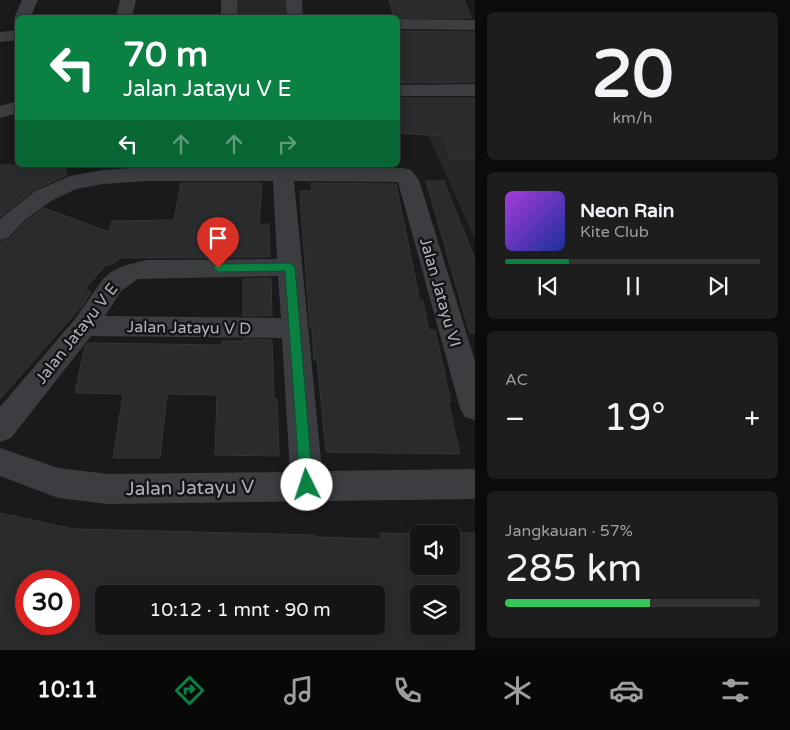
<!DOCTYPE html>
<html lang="id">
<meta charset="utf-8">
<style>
body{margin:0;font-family:"Varela Round",sans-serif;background:#1d1d1e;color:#f1f3f6;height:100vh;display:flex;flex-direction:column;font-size:19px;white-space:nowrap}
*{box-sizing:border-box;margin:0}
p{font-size:16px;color:#9d9ea0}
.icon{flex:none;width:28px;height:28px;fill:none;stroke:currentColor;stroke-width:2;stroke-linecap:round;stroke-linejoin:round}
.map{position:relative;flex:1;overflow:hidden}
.sheet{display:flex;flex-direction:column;gap:12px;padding:12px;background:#0b0b0c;width:315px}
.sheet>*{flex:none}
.banner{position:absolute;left:15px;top:15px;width:385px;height:152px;border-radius:8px;box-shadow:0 2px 12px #0003,0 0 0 1px #333334;background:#0b8043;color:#fff;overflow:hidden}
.controls{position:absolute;left:410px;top:525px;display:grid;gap:10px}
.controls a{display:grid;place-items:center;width:50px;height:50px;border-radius:8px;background:#141415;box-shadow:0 2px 12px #0003,0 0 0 1px #333334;font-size:25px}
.speed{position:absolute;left:15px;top:570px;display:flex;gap:10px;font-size:25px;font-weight:700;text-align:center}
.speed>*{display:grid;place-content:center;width:65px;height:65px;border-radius:50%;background:#141415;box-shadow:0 2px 12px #0003,0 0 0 1px #333334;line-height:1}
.speed .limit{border:8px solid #d22;background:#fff;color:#111}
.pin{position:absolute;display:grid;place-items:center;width:42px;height:42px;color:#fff;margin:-51px -21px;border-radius:50% 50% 50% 0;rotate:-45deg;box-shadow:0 0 5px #0007}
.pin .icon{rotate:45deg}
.me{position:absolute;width:55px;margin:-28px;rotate:356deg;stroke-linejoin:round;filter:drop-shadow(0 0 4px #0008)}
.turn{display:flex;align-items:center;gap:18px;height:105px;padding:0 25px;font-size:22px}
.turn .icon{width:65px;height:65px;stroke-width:2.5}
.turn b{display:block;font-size:35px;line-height:42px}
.lanes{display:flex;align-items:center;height:48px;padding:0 25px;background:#0003;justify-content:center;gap:25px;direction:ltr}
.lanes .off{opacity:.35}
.big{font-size:38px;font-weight:600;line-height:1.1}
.sheet .widget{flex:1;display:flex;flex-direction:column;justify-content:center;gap:8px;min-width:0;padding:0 18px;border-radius:8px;background:#1d1d1e}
.sheet .dial{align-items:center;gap:0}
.dial b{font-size:65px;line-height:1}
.song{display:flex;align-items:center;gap:15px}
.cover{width:60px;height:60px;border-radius:8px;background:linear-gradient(135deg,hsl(280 70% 55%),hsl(230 70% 35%))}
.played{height:5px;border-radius:2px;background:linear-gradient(90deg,#0b8043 25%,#333334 25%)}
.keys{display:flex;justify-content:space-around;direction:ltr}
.heat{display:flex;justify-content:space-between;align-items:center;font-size:28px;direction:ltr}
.charge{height:8px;border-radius:4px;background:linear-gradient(90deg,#34c759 57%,#333334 0)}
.trip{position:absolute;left:95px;top:585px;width:290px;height:50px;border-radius:8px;background:#141415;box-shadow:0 2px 12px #0003,0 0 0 1px #333334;font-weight:600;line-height:50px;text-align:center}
.menu{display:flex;height:80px;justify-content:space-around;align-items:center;background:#080808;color:#9d9ea0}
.menu .icon{width:35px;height:35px}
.menu .current{color:#0b8043}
.menu b{font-size:22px;color:#f1f3f6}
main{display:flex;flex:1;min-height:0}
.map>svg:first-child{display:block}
.built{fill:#262729}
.building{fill:#2a2b2d;stroke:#353538;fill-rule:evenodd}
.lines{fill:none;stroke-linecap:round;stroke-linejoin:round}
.minor{fill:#3c3d41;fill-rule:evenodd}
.route{fill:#0b8043;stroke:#07532c}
.labels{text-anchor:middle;stroke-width:5;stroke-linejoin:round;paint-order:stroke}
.street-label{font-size:16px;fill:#aeb3bb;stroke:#151517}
.near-street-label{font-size:19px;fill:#aeb3bb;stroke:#151517}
</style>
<main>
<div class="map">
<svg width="475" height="650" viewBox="0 0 475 650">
<rect width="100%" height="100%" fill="#1a1a1c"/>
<path class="built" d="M235,0H287L290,18H232Z
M413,101L475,102V235H473Z"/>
<path class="building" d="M389,0H464L472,18H394Z
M398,31L475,32V82L398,83Z
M398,98H475V159L450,158L445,136L398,133Z
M0,165H64L67,175L34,190L0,217Z
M426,181H444L475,259V333L470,334Z
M181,183H262L259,224H269L270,257L121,258L114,263L105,266L85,289L91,292L82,306L0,399V242L9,239L26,221L44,208L109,232L112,221L174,220Z
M311,183L396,184L420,301H423L429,330H435L451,402L448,401L460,454L326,452L317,360H314L312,328H310L301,212L300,191H312Z
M271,278L272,316H243V279Z
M243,339L272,340L274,399H277L279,456L215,455L217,395L167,394L160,458H113L123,394L75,393L85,346L88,343L222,345V341H243Z
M0,513L74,529L315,535V537L381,539L380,533L422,534H419V566H451V534H437V532L475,533V650H0ZM26,581H69V624H26ZM104,594H376V626H104ZM419,594H451V626H419Z"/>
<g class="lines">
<path class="minor" d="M22,0H38L30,18H18L16,21L14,18Z
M120,0H136L132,18H116Z
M221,0H237V18H221Z
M286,0H302L303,18H287Z
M398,19L475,20V30L398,29Z
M18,30V40L0,42V32Z
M475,84V96H398V85Z
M18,101V113L0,118V106Z
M272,165H292L293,168H403L411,170L419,180L475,361V420L465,417L460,408L398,182L294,181L322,471L475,469V499L108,504L58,498L0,476V448L58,468L108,474L290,472L282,338L91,336L11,438L0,442V407L75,319L103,279L111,272L123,266L146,260L277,259L273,181H147L103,184L76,189L51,201L25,220L8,238L0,240V219L35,191L70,176L103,170L147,167L272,168ZM278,276L281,318L105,316L121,291L138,279Z"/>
</g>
<path class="route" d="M290,263L295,267L313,485L311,489L307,491L302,489L300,485L285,271L218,272L213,268L218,264Z"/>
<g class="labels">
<g class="street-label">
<text transform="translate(441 292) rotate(74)" y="6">Jalan Jatayu VI</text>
<text transform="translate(189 327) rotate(1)" y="6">Jalan Jatayu V D</text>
<text transform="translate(76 333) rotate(-52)" y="6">Jalan Jatayu V E</text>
</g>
<g class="near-street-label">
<text transform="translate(190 487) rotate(-1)" y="7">Jalan Jatayu V</text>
</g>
</g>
</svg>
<div class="controls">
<a><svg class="icon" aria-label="sound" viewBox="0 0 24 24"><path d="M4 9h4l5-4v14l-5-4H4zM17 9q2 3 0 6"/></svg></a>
<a><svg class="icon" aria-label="layers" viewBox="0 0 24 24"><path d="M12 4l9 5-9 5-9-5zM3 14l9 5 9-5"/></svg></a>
</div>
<div class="speed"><div class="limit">30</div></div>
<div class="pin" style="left:218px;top:268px;background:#d93025"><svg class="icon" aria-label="arrive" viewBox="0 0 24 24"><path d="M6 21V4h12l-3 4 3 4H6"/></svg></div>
<svg class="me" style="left:307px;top:485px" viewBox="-20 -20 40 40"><circle r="19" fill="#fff"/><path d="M0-13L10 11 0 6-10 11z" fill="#0b8043"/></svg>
<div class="trip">10:12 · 1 mnt · 90 m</div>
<div class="banner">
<div class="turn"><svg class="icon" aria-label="left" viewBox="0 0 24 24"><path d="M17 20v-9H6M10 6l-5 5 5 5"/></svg><div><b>70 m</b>Jalan Jatayu V E</div></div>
<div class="lanes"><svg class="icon" aria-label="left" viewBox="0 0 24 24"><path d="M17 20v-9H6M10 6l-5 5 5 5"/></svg><svg class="icon off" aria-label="ahead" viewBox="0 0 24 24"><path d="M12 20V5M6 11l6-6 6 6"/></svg><svg class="icon off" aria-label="ahead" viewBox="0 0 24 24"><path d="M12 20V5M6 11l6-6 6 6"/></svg><svg class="icon off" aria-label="right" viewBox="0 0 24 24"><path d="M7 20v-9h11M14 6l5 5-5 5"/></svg></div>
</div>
</div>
<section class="sheet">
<div class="widget dial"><b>20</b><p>km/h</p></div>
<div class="widget">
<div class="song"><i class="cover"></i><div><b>Neon Rain</b><p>Kite Club</p></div></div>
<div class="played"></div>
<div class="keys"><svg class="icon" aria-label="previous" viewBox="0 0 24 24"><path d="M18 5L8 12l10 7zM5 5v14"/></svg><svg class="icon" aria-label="pause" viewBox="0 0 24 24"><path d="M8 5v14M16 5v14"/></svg><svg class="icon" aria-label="next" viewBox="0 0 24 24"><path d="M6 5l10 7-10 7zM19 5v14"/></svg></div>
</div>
<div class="widget"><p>AC</p>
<div class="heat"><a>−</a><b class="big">19°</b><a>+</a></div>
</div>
<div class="widget"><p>Jangkauan · 57%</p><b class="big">285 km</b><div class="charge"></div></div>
</section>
</main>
<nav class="menu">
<b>10:11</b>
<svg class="icon current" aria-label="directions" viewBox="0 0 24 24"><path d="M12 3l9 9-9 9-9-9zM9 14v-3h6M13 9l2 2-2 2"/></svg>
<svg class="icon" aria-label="music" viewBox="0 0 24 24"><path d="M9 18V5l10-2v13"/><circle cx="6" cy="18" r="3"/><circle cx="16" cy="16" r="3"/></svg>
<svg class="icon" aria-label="phone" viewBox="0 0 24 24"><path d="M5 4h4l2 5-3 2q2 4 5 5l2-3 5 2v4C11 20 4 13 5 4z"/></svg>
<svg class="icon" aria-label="climate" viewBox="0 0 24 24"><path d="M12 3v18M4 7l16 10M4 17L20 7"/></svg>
<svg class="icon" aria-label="car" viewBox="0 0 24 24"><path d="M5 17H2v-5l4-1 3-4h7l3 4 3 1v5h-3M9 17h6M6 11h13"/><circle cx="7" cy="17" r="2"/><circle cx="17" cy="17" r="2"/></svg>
<svg class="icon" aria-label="filters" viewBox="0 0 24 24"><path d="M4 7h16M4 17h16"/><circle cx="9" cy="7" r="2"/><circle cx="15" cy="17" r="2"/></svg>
</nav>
